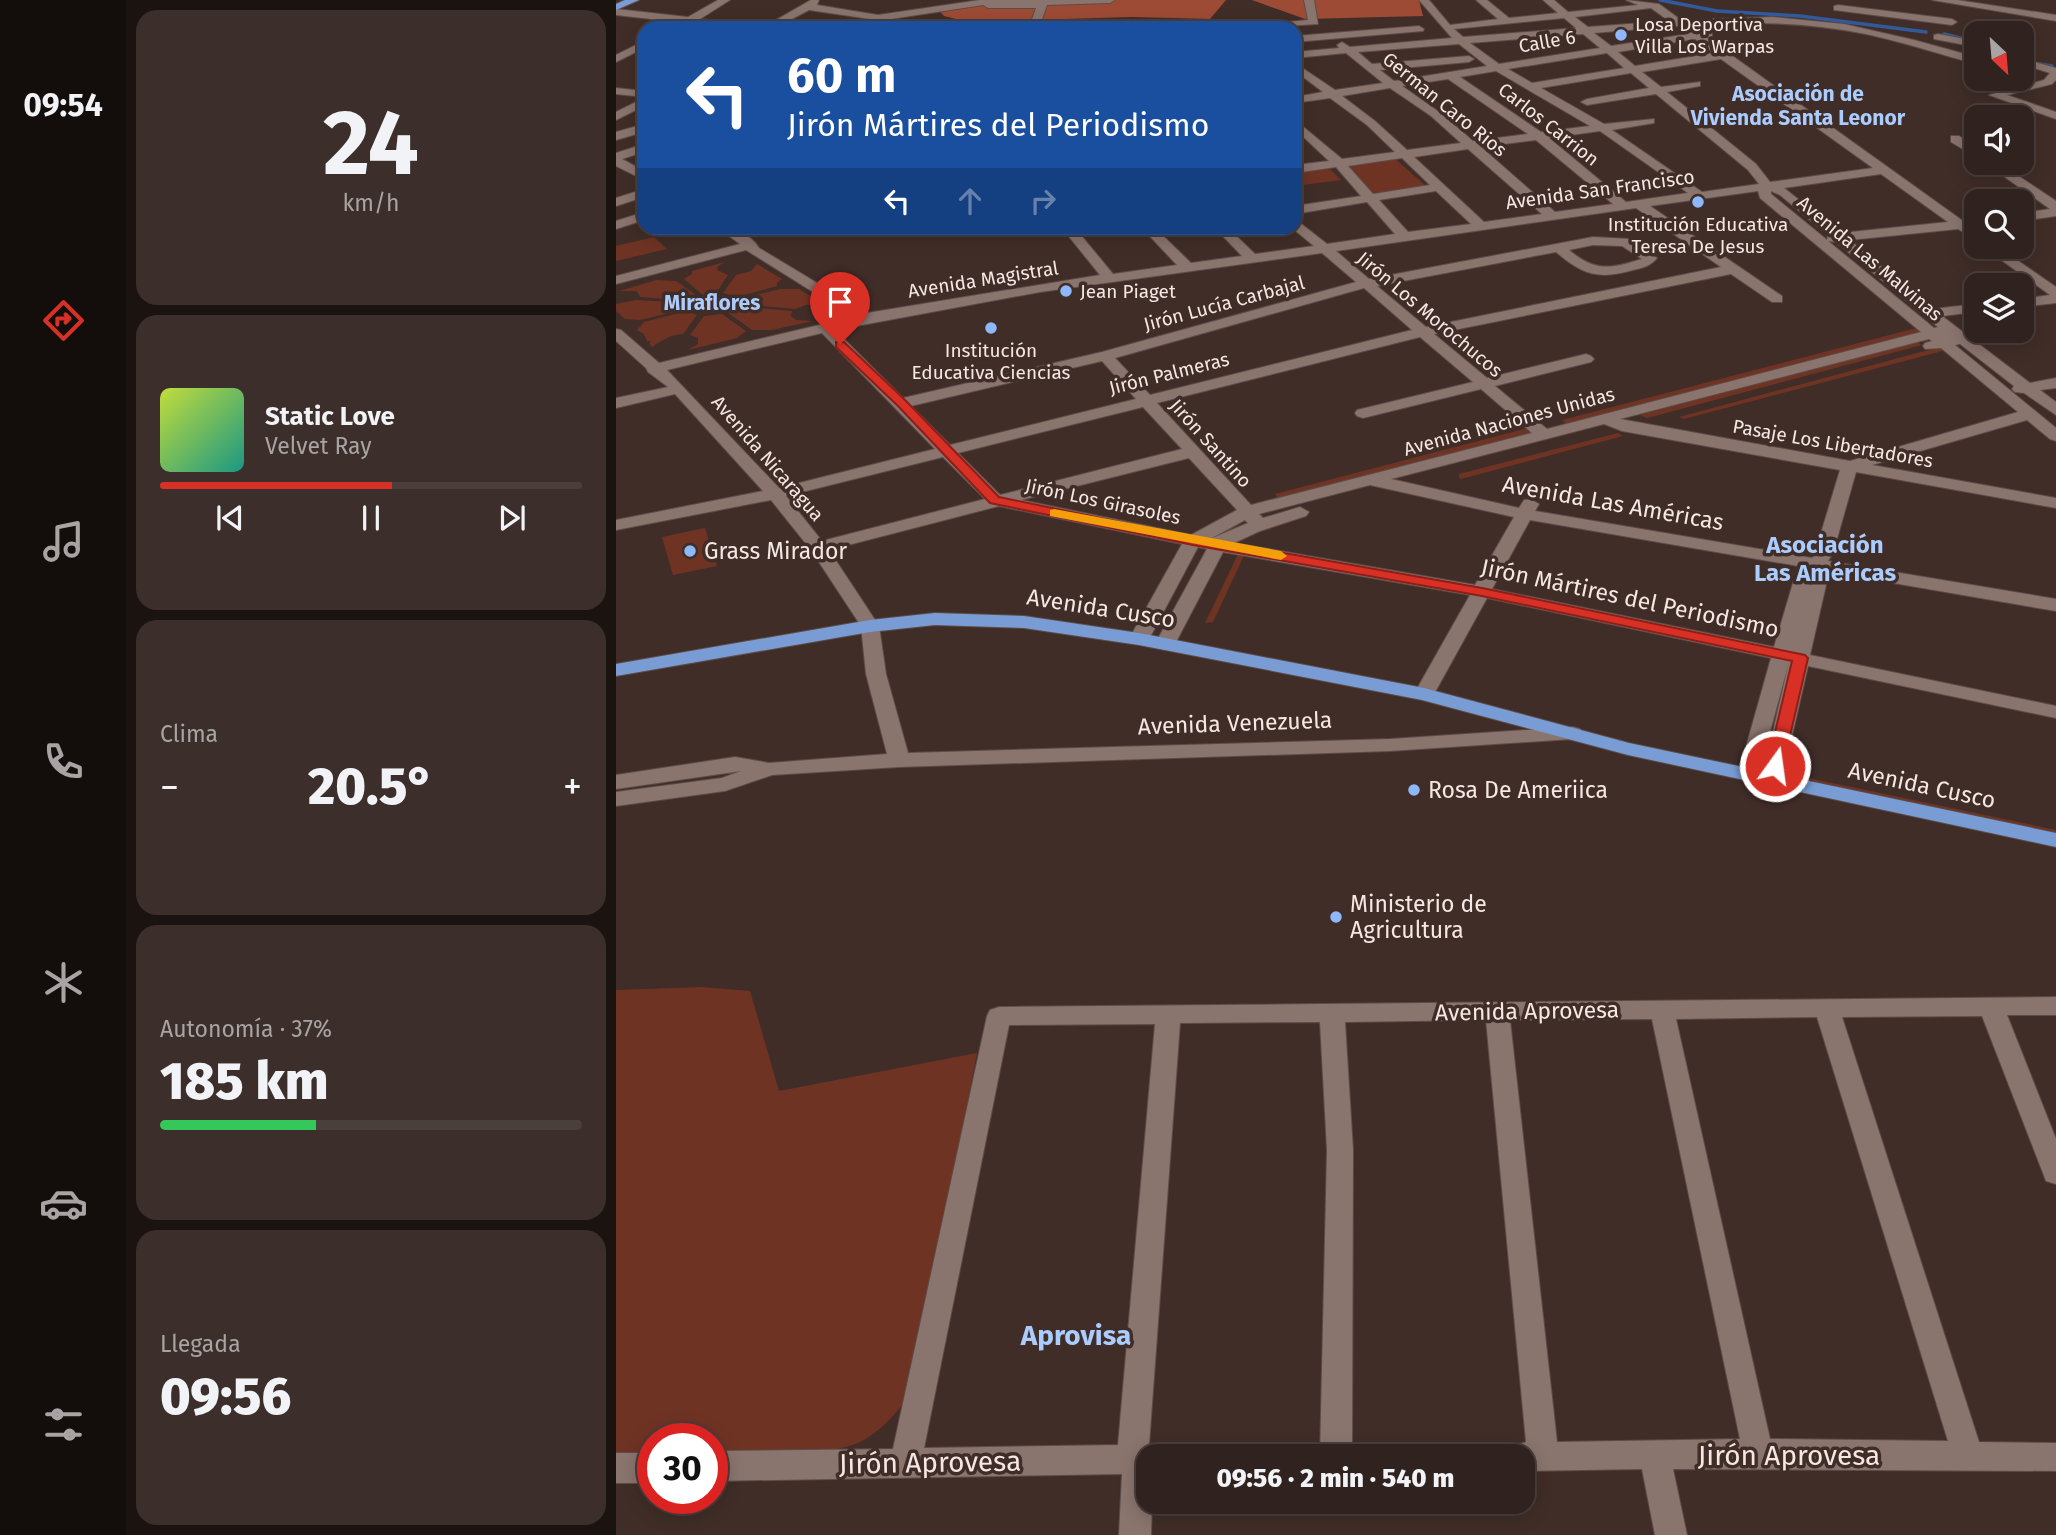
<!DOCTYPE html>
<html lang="es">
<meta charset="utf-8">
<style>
body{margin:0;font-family:"Fira Sans",sans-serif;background:#3c2f2b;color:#f1f3f6;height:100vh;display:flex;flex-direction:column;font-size:26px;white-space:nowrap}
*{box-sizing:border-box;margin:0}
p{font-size:23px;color:#a8a4a4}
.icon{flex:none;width:38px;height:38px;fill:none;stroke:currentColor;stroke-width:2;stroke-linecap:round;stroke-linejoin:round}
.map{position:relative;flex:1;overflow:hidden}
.sheet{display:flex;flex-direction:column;gap:10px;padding:10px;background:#1a1310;width:490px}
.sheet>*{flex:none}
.top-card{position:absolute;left:21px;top:21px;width:665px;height:214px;border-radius:21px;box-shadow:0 4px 18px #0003,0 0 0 2px #4b3f3c;background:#1a4fa0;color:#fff;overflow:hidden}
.needle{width:46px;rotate:154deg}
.fabs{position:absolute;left:1348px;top:21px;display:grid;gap:14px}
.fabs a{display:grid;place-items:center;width:70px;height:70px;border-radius:14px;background:#30221e;box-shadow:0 4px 18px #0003,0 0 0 2px #4b3f3c;font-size:35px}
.speed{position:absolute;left:21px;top:1423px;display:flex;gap:14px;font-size:35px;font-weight:700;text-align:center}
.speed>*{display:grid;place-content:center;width:91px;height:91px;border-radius:50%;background:#30221e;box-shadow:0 4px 18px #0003,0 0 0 2px #4b3f3c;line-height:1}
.speed .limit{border:10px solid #d22;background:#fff;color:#111}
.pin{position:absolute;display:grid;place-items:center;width:60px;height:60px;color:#fff;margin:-72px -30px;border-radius:50% 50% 50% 0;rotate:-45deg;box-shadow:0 0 7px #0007}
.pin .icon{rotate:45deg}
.me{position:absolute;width:77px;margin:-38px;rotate:14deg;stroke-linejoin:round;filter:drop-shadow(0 0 5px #0008)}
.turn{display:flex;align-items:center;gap:24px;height:147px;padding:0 35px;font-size:32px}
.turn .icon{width:91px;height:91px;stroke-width:2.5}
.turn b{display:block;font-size:49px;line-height:60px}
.lanes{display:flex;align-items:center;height:66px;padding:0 35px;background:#0003;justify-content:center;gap:35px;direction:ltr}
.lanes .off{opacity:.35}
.big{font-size:52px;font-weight:800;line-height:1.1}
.sheet .tile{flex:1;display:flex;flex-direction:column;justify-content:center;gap:10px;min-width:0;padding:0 24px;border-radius:21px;background:#3c2f2b}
.sheet .dial{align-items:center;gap:0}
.dial b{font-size:91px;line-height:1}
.song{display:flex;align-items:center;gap:21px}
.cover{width:84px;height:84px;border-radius:10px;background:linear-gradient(135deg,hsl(70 70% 55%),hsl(170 70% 35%))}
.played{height:7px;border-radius:4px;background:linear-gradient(90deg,#d93025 55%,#4b3f3c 55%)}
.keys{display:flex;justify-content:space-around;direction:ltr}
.heat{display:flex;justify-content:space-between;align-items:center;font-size:38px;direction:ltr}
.charge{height:10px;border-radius:5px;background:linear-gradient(90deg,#34c759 37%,#4b3f3c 0)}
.trip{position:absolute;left:520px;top:1444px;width:399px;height:70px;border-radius:21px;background:#30221e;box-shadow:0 4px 18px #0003,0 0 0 2px #4b3f3c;font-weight:800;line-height:70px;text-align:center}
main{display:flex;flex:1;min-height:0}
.tabs{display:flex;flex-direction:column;width:126px;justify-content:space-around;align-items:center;background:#130e0c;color:#a8a4a4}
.tabs .icon{width:49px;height:49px}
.tabs .active{color:#d93025}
.tabs b{font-size:32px;color:#f1f3f6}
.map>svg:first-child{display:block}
.green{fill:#6f3324}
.forest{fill:#9e4b36}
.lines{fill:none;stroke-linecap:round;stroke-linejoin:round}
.stream{stroke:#305a9b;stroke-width:3.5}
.minor-casing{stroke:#5c4c47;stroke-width:2}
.highway-casing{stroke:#5c4c47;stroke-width:2}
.minor{fill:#8a746e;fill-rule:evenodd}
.highway{fill:#789cd3;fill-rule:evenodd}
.route{fill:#d93025;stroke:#8d1f18;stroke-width:2}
.slow{fill:#f59e0b}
.poi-dot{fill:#8db9fc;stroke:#402d28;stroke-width:2.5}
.labels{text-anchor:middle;stroke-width:7;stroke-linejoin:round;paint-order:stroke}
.far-poi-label{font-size:19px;fill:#f4e7e4;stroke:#402d28;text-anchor:start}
.far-street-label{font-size:19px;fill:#f4e7e4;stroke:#402d28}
.far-neighbourhood-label{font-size:21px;font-weight:bold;fill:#abccff;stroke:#402d28}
.far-quarter-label{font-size:21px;font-weight:bold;fill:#abccff;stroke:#402d28}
.street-label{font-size:23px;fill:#f4e7e4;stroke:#402d28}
.poi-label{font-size:23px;fill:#f4e7e4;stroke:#402d28;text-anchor:start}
.neighbourhood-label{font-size:24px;font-weight:bold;fill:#abccff;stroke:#402d28}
.near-neighbourhood-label{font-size:28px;font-weight:bold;fill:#abccff;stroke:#402d28}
.near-street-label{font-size:28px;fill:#f4e7e4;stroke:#402d28}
</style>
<main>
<nav class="tabs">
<b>09:54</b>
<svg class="icon active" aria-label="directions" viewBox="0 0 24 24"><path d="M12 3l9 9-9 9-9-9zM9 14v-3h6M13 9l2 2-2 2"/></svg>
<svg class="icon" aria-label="music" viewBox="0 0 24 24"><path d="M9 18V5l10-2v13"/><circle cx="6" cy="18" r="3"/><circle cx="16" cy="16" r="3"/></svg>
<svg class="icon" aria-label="phone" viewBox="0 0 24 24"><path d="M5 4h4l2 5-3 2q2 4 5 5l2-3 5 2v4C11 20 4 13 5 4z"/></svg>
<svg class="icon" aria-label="climate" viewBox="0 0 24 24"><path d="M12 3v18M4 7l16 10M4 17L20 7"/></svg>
<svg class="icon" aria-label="car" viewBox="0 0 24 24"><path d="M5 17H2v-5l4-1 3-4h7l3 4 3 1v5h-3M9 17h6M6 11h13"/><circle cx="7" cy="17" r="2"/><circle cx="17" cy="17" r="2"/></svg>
<svg class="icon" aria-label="filters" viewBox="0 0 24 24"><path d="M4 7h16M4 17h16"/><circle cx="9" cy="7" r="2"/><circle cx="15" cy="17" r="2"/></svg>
</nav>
<section class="sheet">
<div class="tile dial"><b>24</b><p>km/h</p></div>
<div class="tile">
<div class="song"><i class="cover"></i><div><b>Static Love</b><p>Velvet Ray</p></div></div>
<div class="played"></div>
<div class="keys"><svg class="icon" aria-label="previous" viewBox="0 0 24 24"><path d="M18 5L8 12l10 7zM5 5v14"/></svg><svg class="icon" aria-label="pause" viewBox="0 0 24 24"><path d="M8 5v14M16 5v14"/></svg><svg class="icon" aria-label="next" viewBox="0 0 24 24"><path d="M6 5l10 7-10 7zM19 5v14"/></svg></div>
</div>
<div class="tile"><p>Clima</p>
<div class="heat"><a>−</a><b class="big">20.5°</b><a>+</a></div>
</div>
<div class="tile"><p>Autonomía · 37%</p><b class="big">185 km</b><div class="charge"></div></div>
<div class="tile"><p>Llegada</p><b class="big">09:56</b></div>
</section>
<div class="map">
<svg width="1440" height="1535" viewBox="0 0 1440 1535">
<rect width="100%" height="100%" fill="#402d28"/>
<path class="green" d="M777,157L810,186L757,193L730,164Z
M713,168L725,180L679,186V172Z
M38,237L51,249L0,261V246Z
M109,262L102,266L101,270L112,275L100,293L87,295L68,279L76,274V271Z
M141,264L166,279L161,283V286L121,297L107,293L120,275L135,271Z
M40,280L60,281L83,297L74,301L24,297L21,291H3Z
M165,289H183L208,304L190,305L179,309L123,304V299Z
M20,300L71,303L70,309L24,320L9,319L0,311V304Z
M121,306L176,311L175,316L180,320L197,321L156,330H136L111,312Z
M71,311L81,315L67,334C52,335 46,341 36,347L33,343L35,341H31L28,334L21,330L28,322Z
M106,314L130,331L121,338L72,350L82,344V338L74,335L88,316Z
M1308,326L1314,329L951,424L946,420Z
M1299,341L1306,345L1031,418L1024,415Z
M1331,345L1338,348L1068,419L1063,417Z
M916,427L921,431L663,499L659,494Z
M1002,433L1007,436L845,479L843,477V474Z
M89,528L101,566L57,575L46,537Z
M625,548L631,549L597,622L589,623Z
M1169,773L1440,830V833L1168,775Z
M86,987L134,991L163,1091L361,1053L295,1394C281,1412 268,1428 248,1440C217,1458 134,1453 96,1454V1438H37V1456L0,1457V990Z"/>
<path class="forest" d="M367,0H610L594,19L516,17L352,22L328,16L321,8Z
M636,0H803L807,16L689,19Z"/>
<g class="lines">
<path class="stream" d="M1044,0L1101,11L1184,16L1310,32
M1328,34L1353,40
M1424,64L1436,66"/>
<defs>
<path id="minor" d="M102,0H114L84,19L141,25L146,28L195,0H203L201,5L262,15L364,0H499L494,3L431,5L423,28H413L420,8H372L367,5L275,19L299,28H283L264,22L252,28H239L254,19L193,10L159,28H114L0,15V9L72,17Z
M688,0H698L702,24L636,28L641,25L692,20Z
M803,0H813L834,25L882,19L860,0H871L893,18L942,13L927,0H938L952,12L1022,5L1010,0L1043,4L1065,20L1157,17L1228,24L1298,40L1360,57V64C1323,54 1287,42 1250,34C1191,22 1132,21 1073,25L1083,32H1096V36L1090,37L1347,221H1356V227L1360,230V240L1342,229L1234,240L1317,309L1360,304V312L1326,316L1414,383L1440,378V388L1424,390L1440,402V415L1408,393L1399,392L1396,389L1398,386L1344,344L1339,345L1440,428V441L1434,439L1411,420L1256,465L1440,498V508L1240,472L1217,553L1212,561L1440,599V611L1213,572L1194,655L1440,706V718L1192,666L1169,766L1166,771H1152L1149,766L1173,662L1146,761L1143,766H1129L1126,761L1155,658L871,598L818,694L815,698H801L798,694L854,595L607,552L559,644L549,650L542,648L539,644L591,549L582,547L533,639L523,645L513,639L566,544L383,506L213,550L263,626L270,674L292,753L774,739L957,727L964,729L967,733L964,737L957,739L774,751L283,767L156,775L109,791L0,806V792L106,778L125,771L0,789V775L119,757L153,763L271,754L250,674L245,626L195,550L155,500L0,530V520L147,491L59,394L0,408V398L52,387L32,372L30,368L0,341V329L5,330L43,363L237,317L130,250L0,284V276L124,244L102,228C117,227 135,234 143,248L251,313L484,275L446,228H459L497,274L561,265L526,228H539L575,263L626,256L599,228H612L639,254L698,246L676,228H679V219L711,244L779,234L751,202L679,214V206L745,196L720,167L679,173V165L713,161L679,129V120L726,159L779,152L751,125L714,98L679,103V97L707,92L679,71V63L719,90L767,83L730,53L679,58V52L723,48L721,45L726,42L734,47L836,38ZM1035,8L1053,21L972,27L959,17ZM948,18L960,28L847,37L838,29ZM1061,26L1072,34L995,46L978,33ZM967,34L984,48L883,64L854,43ZM1079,39L1098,53L1019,66L1002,52ZM843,44L871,66L778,81L764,70L853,62L858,59L853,56L756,64L742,52ZM991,53L1008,68L916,83L892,69ZM1105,59L1257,168L1154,182L1140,164L1051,92L1084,86V82L1045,87L1026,72ZM880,71L974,126L925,132L844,77ZM1015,73L1033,88L971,99L965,102L971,105L1040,94L1132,170L1143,184L1086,192L996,130L1038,123V119L988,124L925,88ZM832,79L912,134L857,141L823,112L786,86ZM774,88L815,116L845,143L791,150L759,121L726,96ZM984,131L1072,193L1010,202L933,138ZM920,140L997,204L939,212L865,147ZM852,149L926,214L868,222L798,157ZM786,158L814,185L757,194L732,166ZM1265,174L1332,222L1225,233L1168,188ZM820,191L855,224L792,232L763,200ZM1142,191L1144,198L1305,332L931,429L879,386L975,362L978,359L975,356L970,354L871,378L818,334L1115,274L1156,302H1166V296L1034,206ZM1155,191L1164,195L1212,235L1211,240L1155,194ZM1020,208L1105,267L810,327L761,286L940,252C967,275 982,280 1017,270C1026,268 1035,266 1041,258L1014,239L977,237L753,279L720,251ZM1212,241L1220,242L1322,327L1318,328ZM977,245L1006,246L1026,259C994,269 979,272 953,250ZM706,253L740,282L486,352L287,398L219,330L424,292ZM748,288L796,330L534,395L499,358ZM206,333L319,449L163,488L51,370ZM804,337L857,382L741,410L739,413L741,416L747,418L865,389L916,433L635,505L541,403ZM1313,339L1316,341L1309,343L1307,346L1309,349L1325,348L1402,412L1234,461L1004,419ZM486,361L520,399L334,445L295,406ZM527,407L566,449L384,495L342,453ZM988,424L1006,431L1224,470L1199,553L1196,558L919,511L923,504L914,499L908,500L903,508L775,479ZM327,457L369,499L206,541L170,496ZM573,458L621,510L575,535L405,500ZM754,485L898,517L859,585L618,543L644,531L690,516L693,512L684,507L647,518L643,514ZM629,520L632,523L594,539ZM914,520L1182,566L1158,647L876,589Z
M1316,0H1341L1440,15V21Z
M1222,5L1336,19L1341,22L1336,25L1218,10V6Z
M803,26L808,29L807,31L679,42V36Z
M1322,34L1360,41V47L1318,39V35Z
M28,41V48L0,62V55Z
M1405,58L1440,68V80L1436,84L1391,95L1440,112V119L1373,95L1428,80L1434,73L1405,64Z
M0,88L28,91V97L0,94Z
M28,98V106L0,120V112Z
M28,124V132L0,140V132Z
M1335,136H1343L1360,147V157L1335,142Z
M28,144V152L6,159L28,171V180L0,166V153Z
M1369,163H1383L1440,201V216L1405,221V213L1434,209Z
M28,189V197L0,206V198Z
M28,212V220L0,229V221Z
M1367,247H1382L1440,287V303L1405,307V299L1434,295Z
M1440,997V1015H1391L1440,1139V1184L1430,1181L1427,1173L1366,1016L1226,1017L1363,1442L1440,1443V1471L1057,1469L1071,1535H1039L1026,1469L906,1471V1456H891L895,1447L910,1442L870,1020L729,1022L737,1150L736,1456H704L711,1150L704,1022L564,1023L533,1445L543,1449L546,1456H532V1502H536L535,1535H503L506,1474L96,1481V1451L277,1449L371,1016L374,1010L383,1007ZM1201,1017L1332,1441L1154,1439L1060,1019ZM1036,1019L1124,1439L941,1442L894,1020ZM539,1024L502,1445L308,1448L393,1025Z
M0,1453H37V1483H0Z"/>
<path id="highway" d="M9,0H23L0,10V4Z
M319,613L408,616L523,633L808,688L1013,743L1440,833V847L1012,755L806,700L523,645L408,628L319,625L254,632L0,676V664L254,620Z"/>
</defs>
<use href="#minor" class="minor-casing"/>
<use href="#highway" class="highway-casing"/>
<use href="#minor" class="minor"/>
<use href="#highway" class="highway"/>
</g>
<path class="route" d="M220,342H228L290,401L383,497L577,537L866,588L1189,655L1192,658L1167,766L1159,771L1151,766L1176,661L866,596L577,545L374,503L282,406L220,347Z"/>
<path class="slow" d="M438,509L665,551L671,556L665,560L434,516V510Z"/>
<g class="poi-dot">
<circle cx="1005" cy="35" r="7"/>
<circle cx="1082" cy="202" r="7"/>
<circle cx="450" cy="291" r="7"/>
<circle cx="375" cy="328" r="7"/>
<circle cx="74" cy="551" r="7"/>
<circle cx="798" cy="790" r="7"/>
<circle cx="720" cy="917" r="7"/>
</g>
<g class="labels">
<g class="far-poi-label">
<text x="1019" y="31">Losa Deportiva<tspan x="1019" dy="22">Villa Los Warpas</tspan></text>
<text x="1082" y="231" text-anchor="middle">Institución Educativa<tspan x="1082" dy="22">Teresa De Jesus</tspan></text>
<text x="464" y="298">Jean Piaget</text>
<text x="375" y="357" text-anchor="middle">Institución<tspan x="375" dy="22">Educativa Ciencias</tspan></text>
</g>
<g class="far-street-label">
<text transform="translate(931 41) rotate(-10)" y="7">Calle 6</text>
<text transform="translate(829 104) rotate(39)" y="7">German Caro Rios</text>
<text transform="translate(933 124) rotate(38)" y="7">Carlos Carrion</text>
<text transform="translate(984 189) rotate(-8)" y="7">Avenida San Francisco</text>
<text transform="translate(1254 258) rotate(40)" y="7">Avenida Las Malvinas</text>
<text transform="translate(367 279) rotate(-9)" y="7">Avenida Magistral</text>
<text transform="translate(608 303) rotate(-15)" y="7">Jirón Lucía Carbajal</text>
<text transform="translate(814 314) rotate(40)" y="7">Jirón Los Morochucos</text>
<text transform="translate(553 373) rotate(-14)" y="7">Jirón Palmeras</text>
<text transform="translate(893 421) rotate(-15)" y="7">Avenida Naciones Unidas</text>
<text transform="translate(595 443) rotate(48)" y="7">Jirón Santino</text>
<text transform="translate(1217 443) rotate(10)" y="7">Pasaje Los Libertadores</text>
<text transform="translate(152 458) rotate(49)" y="7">Avenida Nicaragua</text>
<text transform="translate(487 501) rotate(12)" y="7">Jirón Los Girasoles</text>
</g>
<g class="far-neighbourhood-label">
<text x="1182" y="101">Asociación de<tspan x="1182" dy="24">Vivienda Santa Leonor</tspan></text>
</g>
<g class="far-quarter-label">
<text x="96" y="310">Miraflores</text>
</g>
<g class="street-label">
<text transform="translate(997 503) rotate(10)" y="8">Avenida Las Américas</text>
<text transform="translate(1014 598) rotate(12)" y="8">Jirón Mártires del Periodismo</text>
<text transform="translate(485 608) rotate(9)" y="8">Avenida Cusco</text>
<text transform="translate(619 723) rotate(-2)" y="8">Avenida Venezuela</text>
<text transform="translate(1306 785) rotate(12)" y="8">Avenida Cusco</text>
<text transform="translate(911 1011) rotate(-1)" y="8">Avenida Aprovesa</text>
</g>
<g class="poi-label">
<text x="88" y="559">Grass Mirador</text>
<text x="812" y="798">Rosa De Ameriica</text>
<text x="734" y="912">Ministerio de<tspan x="734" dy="26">Agricultura</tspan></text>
</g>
<g class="neighbourhood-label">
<text x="1209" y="553">Asociación<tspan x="1209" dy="28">Las Américas</tspan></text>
</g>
<g class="near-neighbourhood-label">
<text x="460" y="1345">Aprovisa</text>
</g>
<g class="near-street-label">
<text x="1173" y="1465">Jirón Aprovesa</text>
<text transform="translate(314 1462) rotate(-1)" y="10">Jirón Aprovesa</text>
</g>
</g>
</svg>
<div class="fabs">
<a><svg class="needle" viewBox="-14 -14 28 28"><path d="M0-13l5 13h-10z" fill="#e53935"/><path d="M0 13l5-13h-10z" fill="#a8a4a4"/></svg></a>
<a><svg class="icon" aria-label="sound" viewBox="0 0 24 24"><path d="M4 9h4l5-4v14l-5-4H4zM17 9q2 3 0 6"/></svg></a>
<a><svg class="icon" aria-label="search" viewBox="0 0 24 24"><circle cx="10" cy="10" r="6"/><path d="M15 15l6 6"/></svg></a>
<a><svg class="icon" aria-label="layers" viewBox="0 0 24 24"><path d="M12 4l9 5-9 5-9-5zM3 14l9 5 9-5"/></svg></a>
</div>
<div class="speed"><div class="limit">30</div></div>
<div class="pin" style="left:224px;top:344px;background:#d93025"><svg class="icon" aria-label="arrive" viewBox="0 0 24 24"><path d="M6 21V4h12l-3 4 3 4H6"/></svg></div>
<svg class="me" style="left:1159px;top:766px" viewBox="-20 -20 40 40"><circle r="17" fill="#d93025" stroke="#fff" stroke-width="3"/><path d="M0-11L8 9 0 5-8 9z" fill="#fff"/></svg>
<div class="trip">09:56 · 2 min · 540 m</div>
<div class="top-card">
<div class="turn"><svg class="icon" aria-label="left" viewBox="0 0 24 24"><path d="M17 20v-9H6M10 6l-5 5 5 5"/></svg><div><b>60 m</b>Jirón Mártires del Periodismo</div></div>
<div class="lanes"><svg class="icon" aria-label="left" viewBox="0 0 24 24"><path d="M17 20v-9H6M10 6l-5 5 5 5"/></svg><svg class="icon off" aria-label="ahead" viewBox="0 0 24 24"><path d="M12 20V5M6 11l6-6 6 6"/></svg><svg class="icon off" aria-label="right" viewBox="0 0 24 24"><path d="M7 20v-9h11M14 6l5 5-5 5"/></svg></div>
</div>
</div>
</main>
